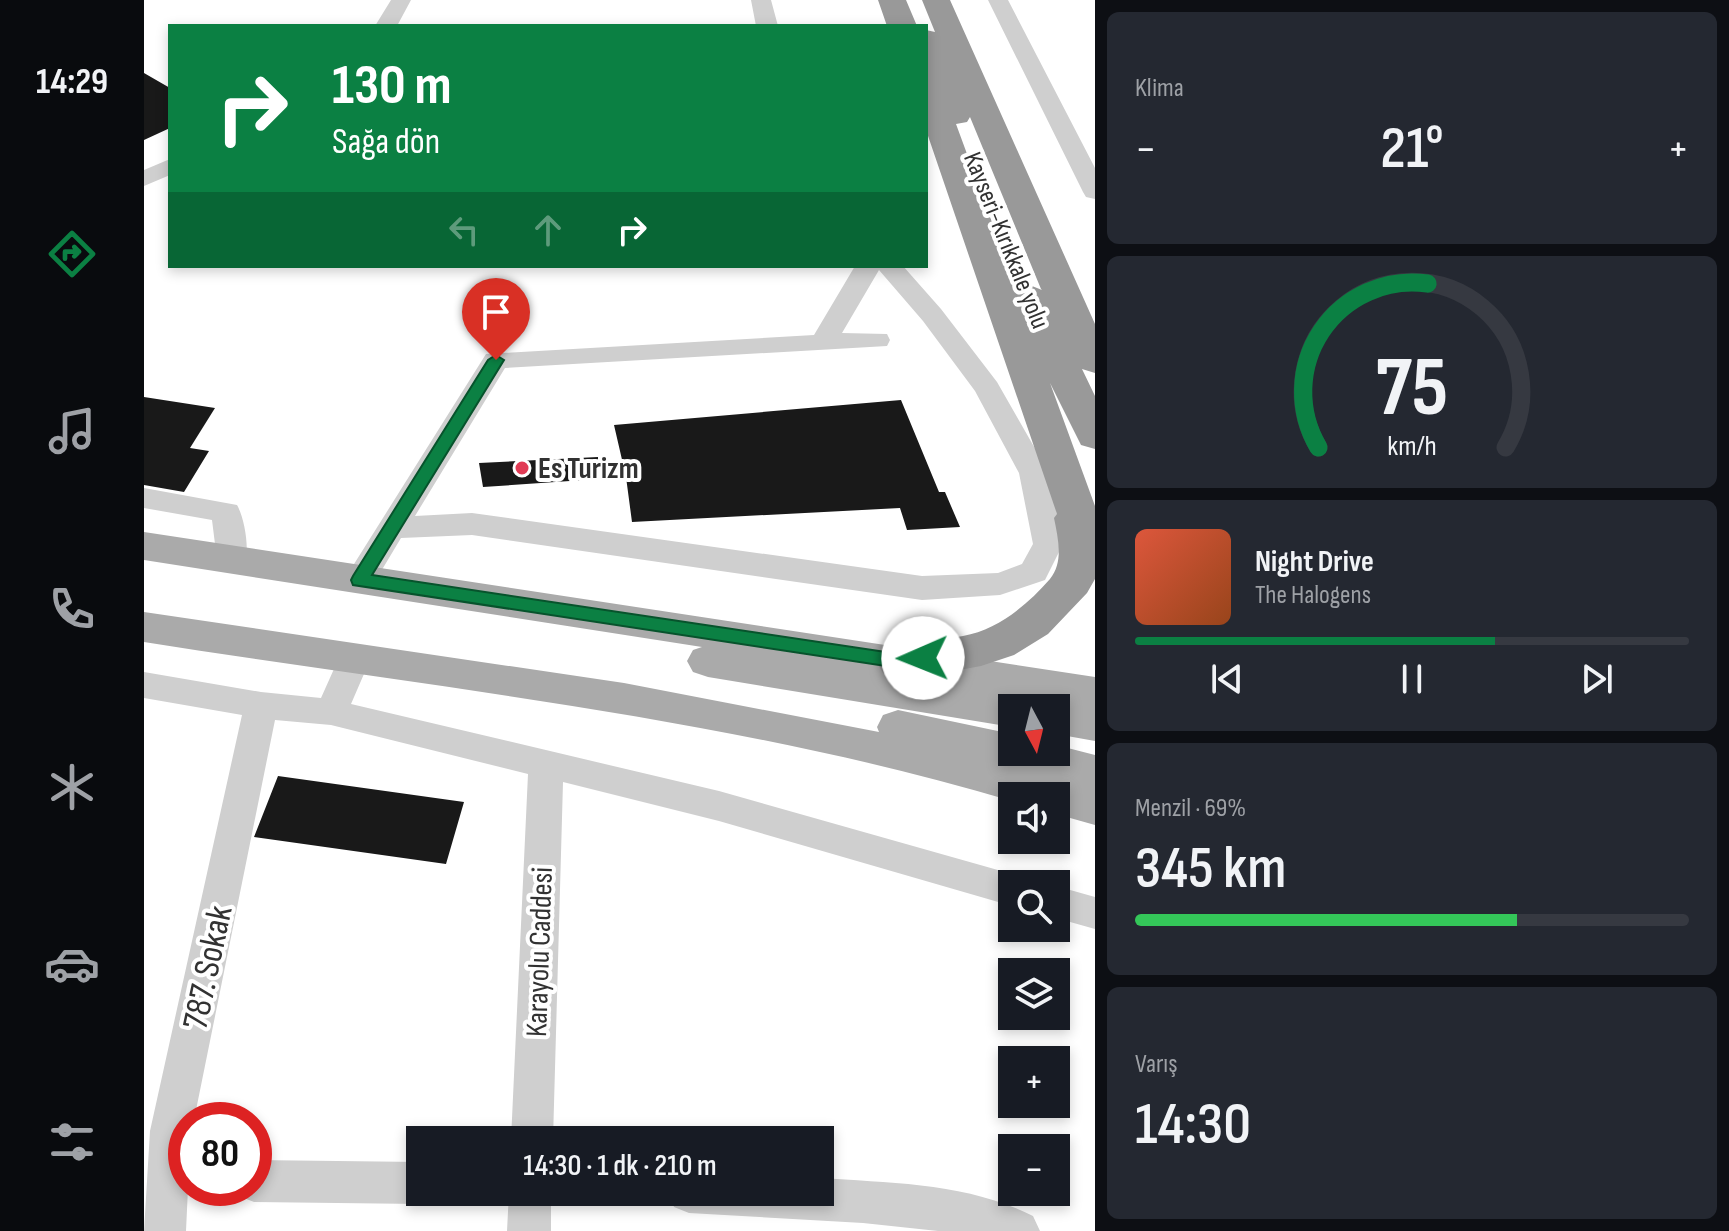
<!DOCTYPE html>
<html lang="tr">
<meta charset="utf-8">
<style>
body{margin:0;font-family:"Sofia Sans Condensed",sans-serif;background:#242831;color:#f1f3f6;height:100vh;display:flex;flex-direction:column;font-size:30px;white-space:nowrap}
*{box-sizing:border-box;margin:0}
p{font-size:26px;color:#9ea1a6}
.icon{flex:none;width:44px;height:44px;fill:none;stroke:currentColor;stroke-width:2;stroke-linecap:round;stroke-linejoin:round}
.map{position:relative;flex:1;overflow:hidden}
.sheet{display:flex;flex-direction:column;gap:12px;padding:12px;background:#0d0f14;width:634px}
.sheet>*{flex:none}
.banner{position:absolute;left:24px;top:24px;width:760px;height:244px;border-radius:0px;box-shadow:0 4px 12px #0003;background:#0b8043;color:#fff;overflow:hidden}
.needle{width:52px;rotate:173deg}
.controls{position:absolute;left:854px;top:694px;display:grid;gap:16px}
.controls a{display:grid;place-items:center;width:72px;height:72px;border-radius:0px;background:#171b24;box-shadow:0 4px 12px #0003;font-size:40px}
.speed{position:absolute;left:24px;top:1102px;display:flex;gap:16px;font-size:40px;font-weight:700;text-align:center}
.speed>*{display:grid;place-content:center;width:104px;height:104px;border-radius:50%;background:#171b24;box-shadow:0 4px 12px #0003;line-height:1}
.speed .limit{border:12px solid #d22;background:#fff;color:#111}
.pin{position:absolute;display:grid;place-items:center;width:68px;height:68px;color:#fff;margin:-82px -34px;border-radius:50% 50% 50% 0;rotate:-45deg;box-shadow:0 0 8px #0007}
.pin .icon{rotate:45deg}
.me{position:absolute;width:88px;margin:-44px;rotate:269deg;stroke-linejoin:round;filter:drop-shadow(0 0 6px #0008)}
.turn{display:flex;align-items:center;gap:28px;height:168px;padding:0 32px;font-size:36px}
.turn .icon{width:104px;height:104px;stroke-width:2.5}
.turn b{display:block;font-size:56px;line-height:68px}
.lanes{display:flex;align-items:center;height:76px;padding:0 32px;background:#0003;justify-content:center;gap:40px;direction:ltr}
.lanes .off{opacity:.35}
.big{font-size:60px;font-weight:600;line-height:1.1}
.sheet .widget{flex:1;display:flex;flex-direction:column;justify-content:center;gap:12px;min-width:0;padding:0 28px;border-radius:12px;background:#242831}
.sheet .dial{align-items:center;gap:0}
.dial svg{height:208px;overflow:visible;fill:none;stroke:#363941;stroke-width:7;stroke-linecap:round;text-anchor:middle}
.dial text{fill:#f1f3f6;stroke:none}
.song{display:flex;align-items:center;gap:24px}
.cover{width:96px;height:96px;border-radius:12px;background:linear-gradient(135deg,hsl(10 70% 55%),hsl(20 70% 35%))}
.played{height:8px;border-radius:4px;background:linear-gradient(90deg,#0b8043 65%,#363941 65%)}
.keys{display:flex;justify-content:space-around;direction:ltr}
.heat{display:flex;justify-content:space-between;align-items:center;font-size:44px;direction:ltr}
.charge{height:12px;border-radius:6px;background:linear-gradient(90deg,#34c759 69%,#363941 0)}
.trip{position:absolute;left:262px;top:1126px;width:428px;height:80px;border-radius:0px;background:#171b24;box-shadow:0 4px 12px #0003;font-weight:600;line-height:80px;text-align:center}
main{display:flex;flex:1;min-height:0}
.dock{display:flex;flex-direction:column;width:144px;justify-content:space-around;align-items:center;background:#090b0e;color:#9ea1a6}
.dock .icon{width:56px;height:56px}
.dock .selected{color:#0b8043}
.dock b{font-size:36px;color:#f1f3f6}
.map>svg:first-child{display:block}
.building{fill:#191919}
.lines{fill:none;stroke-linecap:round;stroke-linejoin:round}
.minor{fill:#cfcfcf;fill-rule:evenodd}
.major{fill:#aaa;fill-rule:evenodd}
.highway{fill:#999;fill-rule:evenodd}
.route{fill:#0b8043;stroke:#07532c;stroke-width:2}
.poi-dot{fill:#e13b55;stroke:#fff;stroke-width:3}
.labels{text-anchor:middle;stroke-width:8;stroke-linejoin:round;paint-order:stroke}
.far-street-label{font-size:26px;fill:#323232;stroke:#fff}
.poi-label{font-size:30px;font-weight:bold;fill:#323232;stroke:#fff;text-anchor:start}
.street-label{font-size:30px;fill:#323232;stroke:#fff}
.near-street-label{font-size:36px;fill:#323232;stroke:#fff}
</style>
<main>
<nav class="dock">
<b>14:29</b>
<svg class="icon selected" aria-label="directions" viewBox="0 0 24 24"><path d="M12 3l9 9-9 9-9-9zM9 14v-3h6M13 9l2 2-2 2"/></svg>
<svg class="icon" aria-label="music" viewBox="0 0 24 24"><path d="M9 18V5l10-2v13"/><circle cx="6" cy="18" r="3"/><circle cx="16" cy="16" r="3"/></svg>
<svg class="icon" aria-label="phone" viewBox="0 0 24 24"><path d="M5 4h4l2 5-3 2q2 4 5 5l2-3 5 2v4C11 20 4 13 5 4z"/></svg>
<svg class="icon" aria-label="climate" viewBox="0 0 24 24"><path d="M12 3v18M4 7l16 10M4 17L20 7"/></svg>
<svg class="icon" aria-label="car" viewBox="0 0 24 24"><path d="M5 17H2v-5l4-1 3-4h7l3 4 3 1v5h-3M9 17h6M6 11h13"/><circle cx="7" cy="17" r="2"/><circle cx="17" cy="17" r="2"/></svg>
<svg class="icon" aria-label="filters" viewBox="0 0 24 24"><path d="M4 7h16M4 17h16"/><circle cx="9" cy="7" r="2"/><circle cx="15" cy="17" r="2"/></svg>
</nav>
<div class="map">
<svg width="951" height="1231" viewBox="0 0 951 1231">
<rect width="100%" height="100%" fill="#fff"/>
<path class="building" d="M0,73L26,88V128L0,140Z
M0,397L71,408L46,448L65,451L40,492L0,485Z
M757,400L795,492H801L816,527L763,530L756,508L488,522L482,477L470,425Z
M454,457L455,479L339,487L335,463Z
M134,776L320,802L302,864L110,837Z"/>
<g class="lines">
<path class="minor" d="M247,0H267L253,26H231Z
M607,0H627L634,26H612Z
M844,0H864L951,168V199L942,197L939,192Z
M26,159V175L0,186V170Z
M711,266H759L797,309L853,382L905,473L919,544L901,580L856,595L778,600L328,535L257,538L227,588L216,591L205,588L200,580L205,572L342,354L670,335ZM735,270L779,321L831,391L875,473L889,544L878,564L854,573L778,576L328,513L271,516L361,368L743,346L746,340L743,334L698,333Z
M0,488L93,505C101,519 107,554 99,568L88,571L77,568L73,560L68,520L0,508Z
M210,647L222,651L226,660L207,704L575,791L868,874L881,879L884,884H868V906L575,821L419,782L409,1140H367L384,774L187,725L131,720L50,1120H42L44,1188L42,1231H0L6,1131L98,715L0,698V672L117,692L177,698L198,651Z
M912,886L951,897V929L912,918Z
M110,1160L276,1162V1192H293L291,1198L276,1204L110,1202L95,1196L92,1188H110Z
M676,1178C748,1183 824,1183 889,1216L896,1231H794L719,1223L545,1213L530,1207L524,1192H676Z
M365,1192H407V1231H363Z"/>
<path class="major" d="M0,532L951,677V741L912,734V708H896L906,702L883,699L888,708H868V727L564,677L549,672L543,661L549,650L558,647L0,560Z
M0,612L480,683L735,732L733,727L739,715L754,710L868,734V752H912V745L951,755V825L912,814V796H868V801C586,717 289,688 0,642Z"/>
<path class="highway" d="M734,0H762L773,26H743Z
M778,0H806L951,324V373L938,369L951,396V449L937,445L906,383L951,506V579L943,593L904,634L870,655L837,666L799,673L755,678L739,673L732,661L739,649C765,641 792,641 819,636C854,630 883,605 906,579C920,562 914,538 910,518L913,514L782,130V30L791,32ZM826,117L897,289L898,290L883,284L872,287L812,124L823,122Z"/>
</g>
<path class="route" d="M352,355L360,360L228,575L755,654L779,651L789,658L786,663L755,668L209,585L207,580L209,576L344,360Z"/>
<circle class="poi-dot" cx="378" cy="468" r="8"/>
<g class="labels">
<g class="far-street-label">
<text transform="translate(863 240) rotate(68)" y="9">Kayseri-Kırıkkale yolu</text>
</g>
<g class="poi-label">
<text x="394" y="478">Es Turizm</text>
</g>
<g class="street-label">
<text transform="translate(395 952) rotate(-88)" y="10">Karayolu Caddesi</text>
</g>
<g class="near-street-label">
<text transform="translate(62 967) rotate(-78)" y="13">787. Sokak</text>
</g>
</g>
</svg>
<div class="controls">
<a><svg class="needle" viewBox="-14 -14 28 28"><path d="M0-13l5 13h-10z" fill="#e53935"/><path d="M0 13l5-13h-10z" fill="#9ea1a6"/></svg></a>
<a><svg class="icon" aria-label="sound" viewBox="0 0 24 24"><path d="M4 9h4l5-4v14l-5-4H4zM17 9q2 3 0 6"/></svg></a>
<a><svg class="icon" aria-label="search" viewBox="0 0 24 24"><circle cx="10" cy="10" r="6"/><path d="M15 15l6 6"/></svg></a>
<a><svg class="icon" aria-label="layers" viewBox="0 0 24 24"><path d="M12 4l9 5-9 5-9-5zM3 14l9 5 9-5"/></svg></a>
<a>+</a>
<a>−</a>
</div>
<div class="speed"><div class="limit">80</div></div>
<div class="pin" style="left:352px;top:360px;background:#d93025"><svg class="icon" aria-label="arrive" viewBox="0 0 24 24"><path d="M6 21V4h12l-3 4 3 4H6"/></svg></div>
<svg class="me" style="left:779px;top:658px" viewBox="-20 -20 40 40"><circle r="19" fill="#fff"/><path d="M0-13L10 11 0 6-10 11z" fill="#0b8043"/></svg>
<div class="trip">14:30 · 1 dk · 210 m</div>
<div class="banner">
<div class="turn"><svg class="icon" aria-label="right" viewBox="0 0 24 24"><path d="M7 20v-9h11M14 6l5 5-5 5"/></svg><div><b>130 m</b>Sağa dön</div></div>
<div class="lanes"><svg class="icon off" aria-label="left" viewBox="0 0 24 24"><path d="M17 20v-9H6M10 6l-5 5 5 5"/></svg><svg class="icon off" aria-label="ahead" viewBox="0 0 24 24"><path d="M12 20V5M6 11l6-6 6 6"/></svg><svg class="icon" aria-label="right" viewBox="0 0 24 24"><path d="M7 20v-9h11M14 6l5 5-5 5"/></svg></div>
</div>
</div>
<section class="sheet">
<div class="widget"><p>Klima</p>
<div class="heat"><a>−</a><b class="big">21°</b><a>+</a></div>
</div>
<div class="widget dial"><svg viewBox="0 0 100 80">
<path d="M14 69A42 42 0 1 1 86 69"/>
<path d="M14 69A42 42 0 0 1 56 6" stroke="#0b8043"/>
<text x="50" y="56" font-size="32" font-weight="700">75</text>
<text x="50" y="72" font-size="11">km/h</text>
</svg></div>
<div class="widget">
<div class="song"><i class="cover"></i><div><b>Night Drive</b><p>The Halogens</p></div></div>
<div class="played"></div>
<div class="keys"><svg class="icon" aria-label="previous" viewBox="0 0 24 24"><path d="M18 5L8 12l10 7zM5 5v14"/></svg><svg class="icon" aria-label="pause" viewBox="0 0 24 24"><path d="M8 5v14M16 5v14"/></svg><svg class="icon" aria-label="next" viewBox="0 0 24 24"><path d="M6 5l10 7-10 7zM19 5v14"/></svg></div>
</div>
<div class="widget"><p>Menzil · 69%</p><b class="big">345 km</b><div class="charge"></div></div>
<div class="widget"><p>Varış</p><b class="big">14:30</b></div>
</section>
</main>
